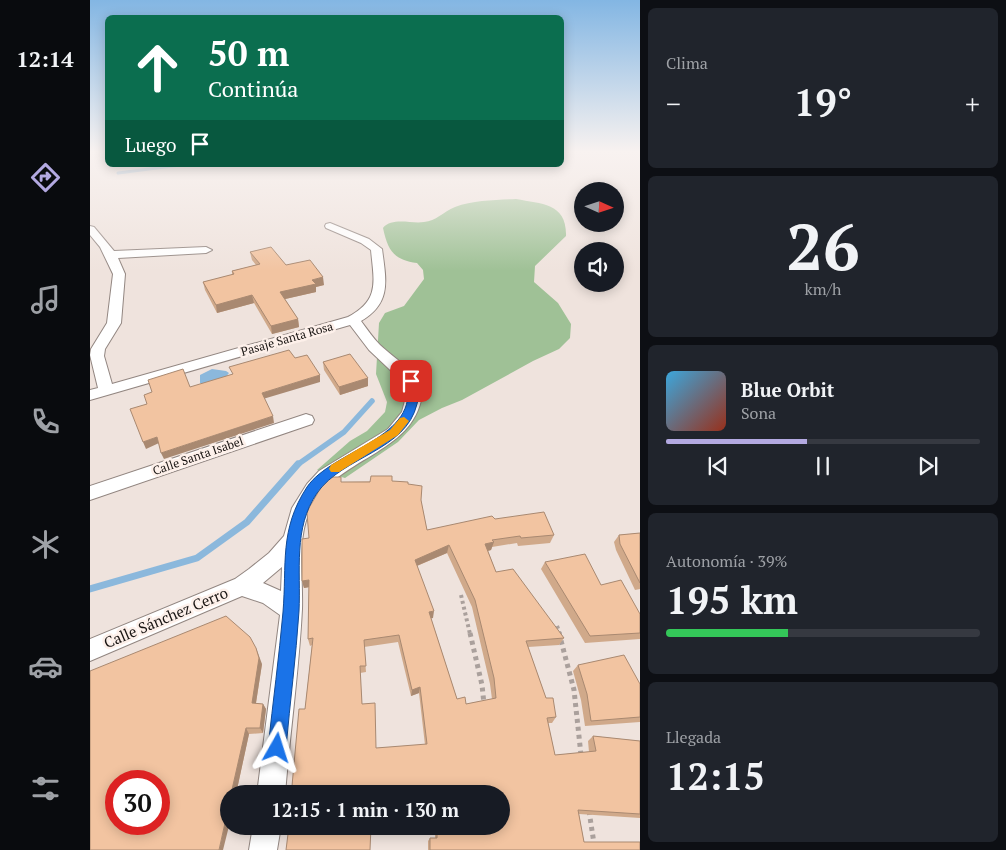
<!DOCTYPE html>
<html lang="es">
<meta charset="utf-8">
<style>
body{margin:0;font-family:"PT Serif",serif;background:#20242c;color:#f1f3f6;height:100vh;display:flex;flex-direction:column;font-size:19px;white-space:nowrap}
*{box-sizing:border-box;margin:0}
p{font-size:16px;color:#9ea1a6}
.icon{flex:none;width:28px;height:28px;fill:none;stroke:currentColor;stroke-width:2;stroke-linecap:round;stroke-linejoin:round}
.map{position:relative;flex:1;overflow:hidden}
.details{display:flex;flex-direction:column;gap:8px;padding:8px;background:#0d0f14;width:366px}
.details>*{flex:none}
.guide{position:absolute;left:15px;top:15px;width:459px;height:152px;border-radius:8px;box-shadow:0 2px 12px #0003;background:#0b6e4f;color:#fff;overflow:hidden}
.needle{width:32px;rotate:93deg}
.buttons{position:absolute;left:484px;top:182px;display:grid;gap:10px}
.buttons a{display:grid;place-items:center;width:50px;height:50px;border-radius:50%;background:#171b24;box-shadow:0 2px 12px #0003;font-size:25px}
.speed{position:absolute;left:15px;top:770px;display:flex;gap:10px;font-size:25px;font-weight:700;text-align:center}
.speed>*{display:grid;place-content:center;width:65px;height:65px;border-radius:50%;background:#171b24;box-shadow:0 2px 12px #0003;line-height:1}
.speed .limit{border:8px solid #d22;background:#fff;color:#111}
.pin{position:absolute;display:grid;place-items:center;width:42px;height:42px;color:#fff;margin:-21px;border-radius:10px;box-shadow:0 2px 8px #0006}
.me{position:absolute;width:55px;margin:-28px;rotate:6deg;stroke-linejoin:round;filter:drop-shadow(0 0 4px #0008)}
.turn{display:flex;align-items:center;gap:18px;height:105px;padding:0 20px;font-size:22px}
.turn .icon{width:65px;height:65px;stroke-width:2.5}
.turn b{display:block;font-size:35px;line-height:42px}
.then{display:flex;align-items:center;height:48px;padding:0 20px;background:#0003;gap:10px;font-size:19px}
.big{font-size:38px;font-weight:700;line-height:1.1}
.details .card{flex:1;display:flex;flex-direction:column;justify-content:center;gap:8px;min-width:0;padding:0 18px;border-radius:8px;background:#20242c}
.details .dial{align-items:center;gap:0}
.dial b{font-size:65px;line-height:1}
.song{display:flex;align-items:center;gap:15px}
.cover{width:60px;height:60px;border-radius:8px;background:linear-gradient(135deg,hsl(200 70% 55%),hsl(10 70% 35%))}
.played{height:5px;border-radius:2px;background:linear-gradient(90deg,#b3a9e1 45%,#363941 45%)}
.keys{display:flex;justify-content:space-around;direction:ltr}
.heat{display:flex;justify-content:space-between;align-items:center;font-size:28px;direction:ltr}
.charge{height:8px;border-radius:4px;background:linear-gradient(90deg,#34c759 39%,#363941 0)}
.trip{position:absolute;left:130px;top:785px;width:290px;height:50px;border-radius:25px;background:#171b24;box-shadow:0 2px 12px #0003;font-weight:700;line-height:50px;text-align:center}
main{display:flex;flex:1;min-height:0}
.tabs{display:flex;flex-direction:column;width:90px;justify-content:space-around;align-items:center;background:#090b0e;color:#9ea1a6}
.tabs .icon{width:35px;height:35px}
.tabs .current{color:#b3a9e1}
.tabs b{font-size:22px;color:#f1f3f6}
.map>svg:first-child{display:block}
.forest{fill:#9fc196}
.water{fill:#8bb8dc}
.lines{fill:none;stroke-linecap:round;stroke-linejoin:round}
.stream-far2{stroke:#8bb8dc;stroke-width:3}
.stream-far1{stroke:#8bb8dc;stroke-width:5.5}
.stream{stroke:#8bb8dc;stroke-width:7}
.minor-casing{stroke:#928681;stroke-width:2}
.path-far1{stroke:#aaa09c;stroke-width:4;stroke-dasharray:3 3;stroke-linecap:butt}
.path{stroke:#aaa09c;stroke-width:5;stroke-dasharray:4 4;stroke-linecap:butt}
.minor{fill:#fff;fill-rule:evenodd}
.wall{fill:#d0a98a;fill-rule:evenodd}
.shaded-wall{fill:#a98971}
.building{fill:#f2c4a1;stroke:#a98971;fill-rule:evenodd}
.route{fill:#1a73e8;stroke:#114b97}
.slow{fill:#f59e0b}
.labels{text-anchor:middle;stroke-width:5;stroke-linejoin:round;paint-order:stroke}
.street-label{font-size:12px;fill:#181412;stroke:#fdf0ea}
.near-street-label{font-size:15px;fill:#181412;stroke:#fdf0ea}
</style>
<main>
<nav class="tabs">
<b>12:14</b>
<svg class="icon current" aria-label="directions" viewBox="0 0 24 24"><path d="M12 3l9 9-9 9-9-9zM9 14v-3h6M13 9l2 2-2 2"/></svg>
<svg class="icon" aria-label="music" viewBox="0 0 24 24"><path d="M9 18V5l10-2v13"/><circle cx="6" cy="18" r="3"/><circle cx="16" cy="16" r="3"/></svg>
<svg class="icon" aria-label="phone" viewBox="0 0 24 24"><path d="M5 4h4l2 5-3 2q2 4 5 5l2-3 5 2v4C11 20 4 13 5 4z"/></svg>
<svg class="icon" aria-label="climate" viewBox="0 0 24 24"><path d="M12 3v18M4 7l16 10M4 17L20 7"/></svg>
<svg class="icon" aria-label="car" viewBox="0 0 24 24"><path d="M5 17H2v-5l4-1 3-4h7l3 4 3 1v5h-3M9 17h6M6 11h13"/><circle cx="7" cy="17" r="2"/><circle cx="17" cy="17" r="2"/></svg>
<svg class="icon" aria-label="filters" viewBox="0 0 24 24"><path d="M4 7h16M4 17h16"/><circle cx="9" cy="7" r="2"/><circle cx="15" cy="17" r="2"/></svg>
</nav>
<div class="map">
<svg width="550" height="850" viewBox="0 0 550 850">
<rect width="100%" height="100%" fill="#efe3dd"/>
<path class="forest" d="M426,199C452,204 477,203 476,236L445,266L444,282L468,303L481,324L480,338L469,349L443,361L372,400L352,408L329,420L308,442L255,478L227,470L260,441L277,431L295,412L297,402L286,374L289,323L295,313L314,306L334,279L333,270L327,263C304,260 298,251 293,228C302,217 321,224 334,222C346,221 353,212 365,207C384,200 406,200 426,199Z"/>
<path class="water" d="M122,369L136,371L139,373L135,378L112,384L110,383V375Z"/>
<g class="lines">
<path class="stream-far2" d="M28,173L90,165"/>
<path class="stream-far1" d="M207,465L254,432L282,401"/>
<path class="stream" d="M0,589L107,558L157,522L208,464"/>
<defs>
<path id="minor" d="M240,223L279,239L292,249C296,280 302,303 271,321C277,329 283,338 290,345C301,356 335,377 332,395C323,457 240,457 218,515C207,543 213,579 212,609C209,670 200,732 195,794H167L190,615L173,603L152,596L0,661V639L145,579L159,569L179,553L194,536L202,508L217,484L229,471L298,429L312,412L317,393L314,383L279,350L260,325L0,400V390L8,388L0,355L1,349L17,323L23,274L10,247L0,235V226L4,227L24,251L116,247L122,250L116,253L28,258L35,274L31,323L15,349L14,356L22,384L258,317C290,300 284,282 281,250L271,243L236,228L235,226L236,224ZM192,567L191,591L173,583Z
M216,414L222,416L224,420L222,424L0,500V486Z
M163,826H191L187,850H159Z"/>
</defs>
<use href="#minor" class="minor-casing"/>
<path class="path-far1" d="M371,595L380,634
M467,626L470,634"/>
<path class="path" d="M380,633L392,685L394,704
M469,633L484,690L491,755
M499,811L505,850"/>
<use href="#minor" class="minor"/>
</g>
<path class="wall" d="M160,252L196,265L234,285L226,287V292L195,299L208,319L209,327L182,334L164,303L127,313L115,290L113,282L142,275V271L166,265L162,260Z
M233,362L278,378V386L250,395L234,370Z
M302,481L318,484L331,500L337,530L405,519L464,535L460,543L428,546L427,543L402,547L401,550L398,551L406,572L474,638L469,645L438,647L456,698L466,717L462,723H458L465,755L499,752L498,741L503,736L550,741V818L489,814L494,842L550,850H338V841L340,838H345V826H411V794H341L340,791L312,794L204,789L202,786L215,709L222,645L220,646L218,639L219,587L214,588L212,581L219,538L252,482ZM357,553L382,607L400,684L402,699L376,704L367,699L341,618H343L327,566ZM308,642L321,696L329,693L335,745L286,748L272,704L270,673L276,672L274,647Z
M550,533V589L545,590L526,550L524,542L529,535Z
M455,562L511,585L550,614V639L495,643L451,569Z
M172,664L166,703L173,704L176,709L173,733L159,734L146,794H139L0,850Z
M488,665L550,684V722L495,726L491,700L483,671Z"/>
<path class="shaded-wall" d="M233,277L234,285L226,287V292L191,300L190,292L222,280Z
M162,295L164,303L127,313L126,305Z
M208,319L209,327L182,334L181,326Z
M230,375V382L173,399L172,393Z
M278,378V386L250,395L249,387Z
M183,416L184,423L74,459L71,453Z
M67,437L69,443L56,449L53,442Z
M404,542L401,550L393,552L395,544Z
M359,545L357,553L324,567L325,560Z
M219,580L220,587L214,588L212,581Z
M344,611L343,618L338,619L339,612Z
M166,648L172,664L165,709L162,703Z
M330,687L329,693L321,696L322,690Z
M173,704L176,709L173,733L170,728Z
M156,728L159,734L146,794H141Z
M139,805V826L133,850H129Z"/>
<path class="building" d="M181,247L196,265L220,260L233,277L222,280L226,284L190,292L208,319L181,326L162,295L126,305L113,282L144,274L142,271L170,264L160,252Z
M199,350L205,358L217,355L230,375L172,393L183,416L71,453L67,437L53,442L40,409L57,404L54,395L62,392L58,380L93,369L100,387L143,374L139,367Z
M260,354L278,378L249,387L233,362Z
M281,476H302V481L318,482V484L332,486L331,500L337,530L402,516L405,519L454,512L464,535L431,538L430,536L402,540L404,542L395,544L406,572L423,569L474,638L436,641L456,698H463L466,717L457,718L465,755L506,751L503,736L550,741V814L488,810L494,842H550V850H340V838H347V826H411V794H343L342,787L311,790L312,794H204V786H202L209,709H215L223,638L218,639L219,580L212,581V539L219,538L217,513L219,508L230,489L241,477H251V482H280ZM359,545L385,600L404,678L406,698L376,704L375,697L367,699L339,612L344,611L325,560ZM309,635L322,690L330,687L337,744L286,748L285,703L272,704L270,666H276L274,640Z
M550,533V583L530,544L529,535Z
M495,554L511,585L531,580L550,614V633L500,636L455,562Z
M136,616L160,637L166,648L169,658L162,703L173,704L170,728H156L141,794H139V805L129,850H0V671ZM26,781H69V824H26Z
M534,655L550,684V717L501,721L497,694L488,665Z
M199,826H281L280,850H196Z"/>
<linearGradient id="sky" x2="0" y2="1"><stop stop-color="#83b6e3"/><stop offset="0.56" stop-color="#f8f2f0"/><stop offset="1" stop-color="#f8f2f0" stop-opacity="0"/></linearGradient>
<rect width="550" height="271" fill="url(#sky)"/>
<path class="route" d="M321,378C327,379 327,384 329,389C330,395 328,399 327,404C316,451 253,456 227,493C203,528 211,571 209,611C206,657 200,702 196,748L193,754L187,757L180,754L178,748C183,702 189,657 193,612C197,564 189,530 217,487C242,450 332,438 316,381Z"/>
<path class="slow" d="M314,417L319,421L308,435L249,472H241L239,469L241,465L300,430L310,418Z"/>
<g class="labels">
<g class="street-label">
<text transform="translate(197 339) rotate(-16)" y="4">Pasaje Santa Rosa</text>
<text transform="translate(108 456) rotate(-19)" y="4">Calle Santa Isabel</text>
</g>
<g class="near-street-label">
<text transform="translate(76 618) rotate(-23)" y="5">Calle Sánchez Cerro</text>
</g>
</g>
</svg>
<div class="buttons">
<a><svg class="needle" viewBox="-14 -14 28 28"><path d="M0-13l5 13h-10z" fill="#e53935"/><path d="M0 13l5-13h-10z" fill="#9ea1a6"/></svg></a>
<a><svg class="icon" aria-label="sound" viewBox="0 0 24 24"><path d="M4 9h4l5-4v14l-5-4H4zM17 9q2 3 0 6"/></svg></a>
</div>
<div class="speed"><div class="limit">30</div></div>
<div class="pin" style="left:321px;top:381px;background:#d93025"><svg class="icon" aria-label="arrive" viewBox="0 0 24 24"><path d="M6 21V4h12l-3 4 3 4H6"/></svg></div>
<svg class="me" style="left:187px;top:748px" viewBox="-20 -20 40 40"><path d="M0-17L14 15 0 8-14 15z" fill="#1a73e8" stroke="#fff" stroke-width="4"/></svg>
<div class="trip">12:15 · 1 min · 130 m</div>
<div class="guide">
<div class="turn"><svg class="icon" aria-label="ahead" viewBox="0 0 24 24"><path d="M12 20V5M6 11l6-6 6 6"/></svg><div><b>50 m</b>Continúa</div></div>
<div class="then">Luego<svg class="icon" aria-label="arrive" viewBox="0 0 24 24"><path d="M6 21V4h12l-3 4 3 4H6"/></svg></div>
</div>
</div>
<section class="details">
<div class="card"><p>Clima</p>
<div class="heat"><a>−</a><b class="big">19°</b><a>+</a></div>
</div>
<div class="card dial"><b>26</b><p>km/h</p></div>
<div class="card">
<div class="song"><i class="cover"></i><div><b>Blue Orbit</b><p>Sona</p></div></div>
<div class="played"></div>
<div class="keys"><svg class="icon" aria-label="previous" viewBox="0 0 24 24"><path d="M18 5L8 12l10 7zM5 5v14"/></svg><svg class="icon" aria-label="pause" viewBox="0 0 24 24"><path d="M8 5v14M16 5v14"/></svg><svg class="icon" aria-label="next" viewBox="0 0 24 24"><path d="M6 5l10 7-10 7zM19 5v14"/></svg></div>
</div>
<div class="card"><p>Autonomía · 39%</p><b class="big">195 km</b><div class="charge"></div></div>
<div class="card"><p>Llegada</p><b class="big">12:15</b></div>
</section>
</main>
